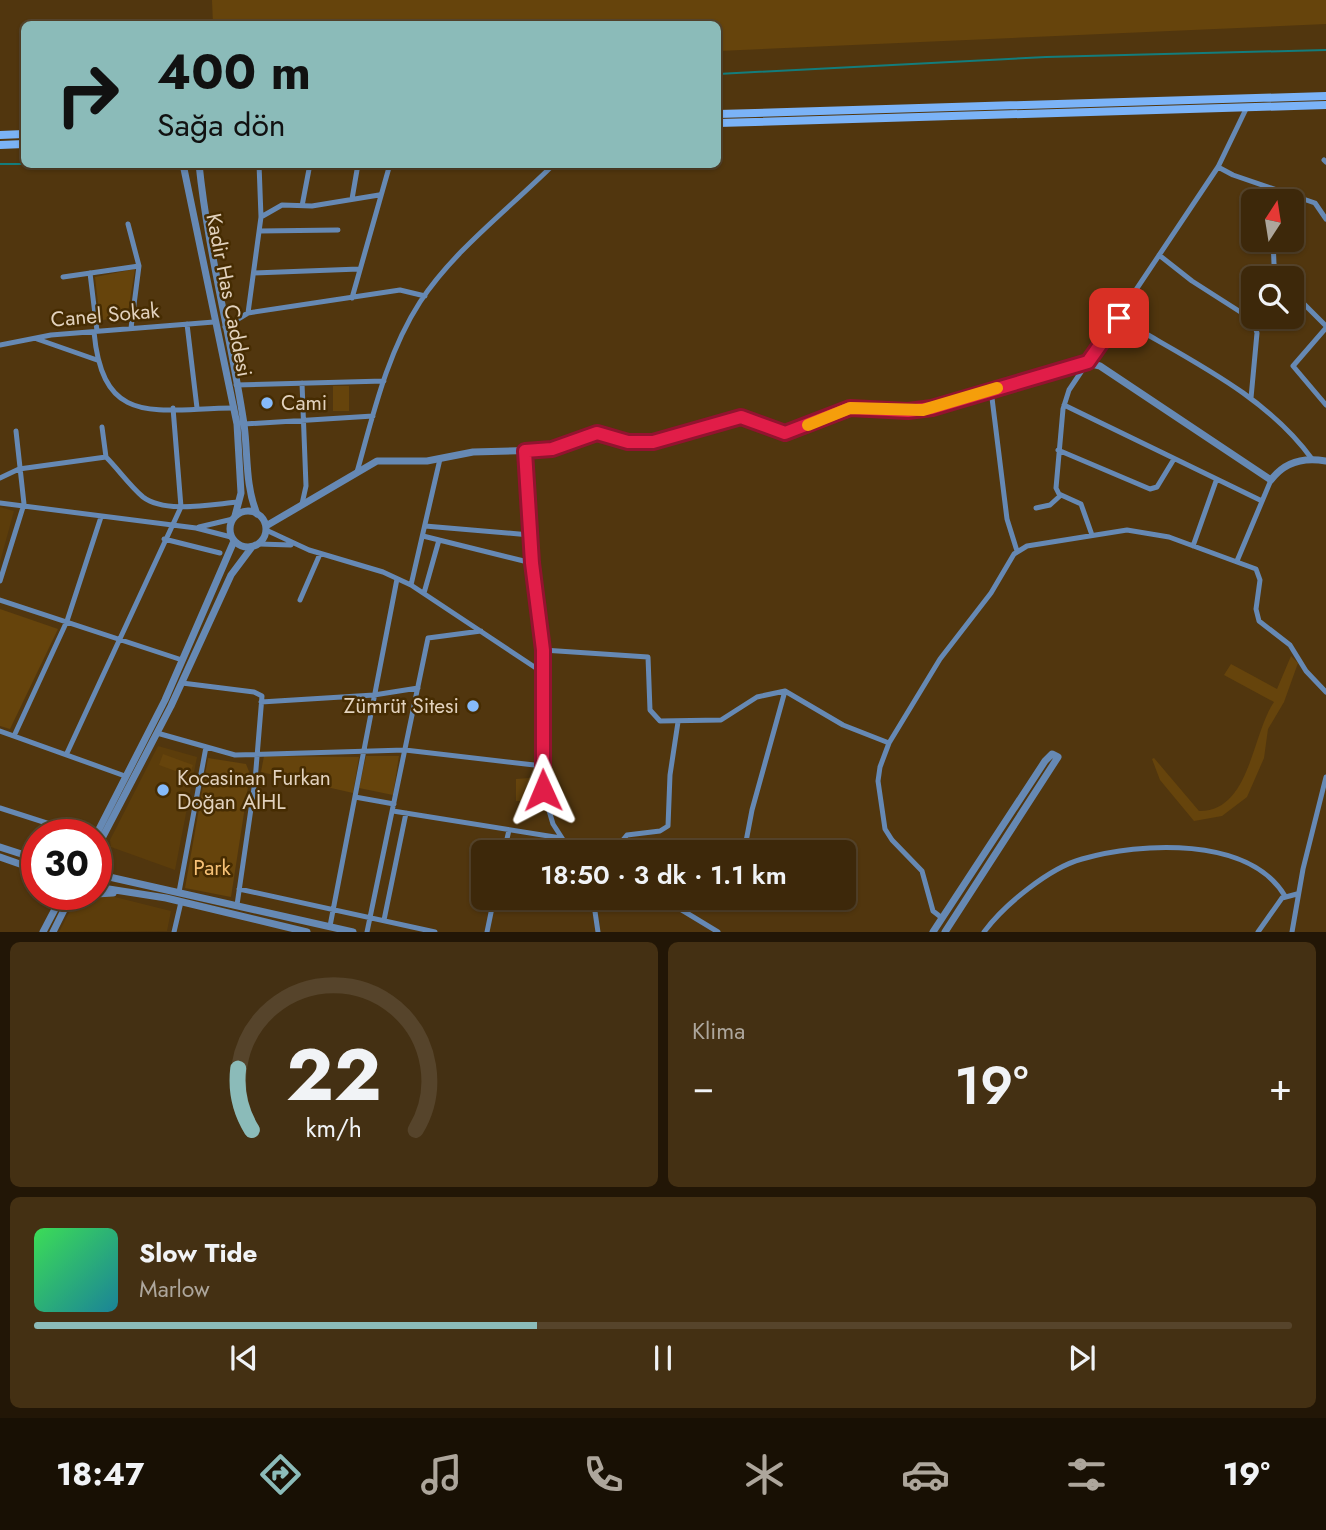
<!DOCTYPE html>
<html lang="tr">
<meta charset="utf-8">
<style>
body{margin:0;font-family:Jost,sans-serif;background:#443013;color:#f1f3f6;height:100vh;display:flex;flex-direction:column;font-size:26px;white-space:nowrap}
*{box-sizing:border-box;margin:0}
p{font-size:23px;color:#ada69c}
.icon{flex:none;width:38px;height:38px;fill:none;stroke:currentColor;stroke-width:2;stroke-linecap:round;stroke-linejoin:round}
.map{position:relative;height:932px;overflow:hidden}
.sheet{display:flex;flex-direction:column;gap:10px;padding:10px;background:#221606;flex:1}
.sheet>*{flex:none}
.top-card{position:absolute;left:21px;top:21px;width:700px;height:147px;border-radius:10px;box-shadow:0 2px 5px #0004,0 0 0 2px #56442b;background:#8bbbb9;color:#111;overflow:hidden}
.needle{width:46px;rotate:12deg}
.tools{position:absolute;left:1241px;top:189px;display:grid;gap:14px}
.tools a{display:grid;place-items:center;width:63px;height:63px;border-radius:10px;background:#3d280a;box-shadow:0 2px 5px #0004,0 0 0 2px #56442b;font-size:35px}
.speed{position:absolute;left:21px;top:819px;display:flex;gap:14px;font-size:35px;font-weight:700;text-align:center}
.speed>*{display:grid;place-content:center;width:91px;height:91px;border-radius:50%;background:#3d280a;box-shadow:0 2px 5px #0004,0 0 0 2px #56442b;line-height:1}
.speed .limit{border:10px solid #d22;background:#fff;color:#111}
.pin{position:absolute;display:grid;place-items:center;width:60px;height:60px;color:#fff;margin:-30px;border-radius:14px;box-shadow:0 4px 10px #0006}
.me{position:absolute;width:77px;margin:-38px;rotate:359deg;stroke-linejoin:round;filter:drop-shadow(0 0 5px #0008)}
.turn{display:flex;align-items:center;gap:24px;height:147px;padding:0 21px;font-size:32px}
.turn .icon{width:91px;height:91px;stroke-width:2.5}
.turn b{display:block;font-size:49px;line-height:60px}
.big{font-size:52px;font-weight:600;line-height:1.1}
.sheet .widget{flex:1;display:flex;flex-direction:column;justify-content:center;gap:10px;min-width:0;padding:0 24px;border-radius:10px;background:#443013}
.sheet .dial{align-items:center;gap:0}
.dial svg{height:182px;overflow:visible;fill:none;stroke:#56442b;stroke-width:7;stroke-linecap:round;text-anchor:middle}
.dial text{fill:#f1f3f6;stroke:none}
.song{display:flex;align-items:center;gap:21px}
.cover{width:84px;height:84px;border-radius:10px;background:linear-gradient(135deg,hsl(130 70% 55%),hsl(190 70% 35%))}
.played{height:7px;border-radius:4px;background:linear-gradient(90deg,#8bbbb9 40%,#56442b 40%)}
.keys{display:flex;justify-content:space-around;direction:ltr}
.heat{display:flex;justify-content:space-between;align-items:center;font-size:38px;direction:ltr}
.sheet .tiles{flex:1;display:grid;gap:10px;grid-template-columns:1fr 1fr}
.widget:last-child{grid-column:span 2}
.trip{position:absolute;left:471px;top:840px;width:385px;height:70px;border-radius:10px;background:#3d280a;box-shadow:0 2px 5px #0004,0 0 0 2px #56442b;font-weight:600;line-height:70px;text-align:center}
.tabs{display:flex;height:112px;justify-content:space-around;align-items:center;background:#181004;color:#ada69c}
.tabs .icon{width:49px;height:49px}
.tabs .selected{color:#8bbbb9}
.tabs b{font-size:32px;color:#f1f3f6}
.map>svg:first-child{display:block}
.built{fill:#5c3d0b}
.green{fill:#66440c}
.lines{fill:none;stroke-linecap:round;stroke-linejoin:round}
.stream{stroke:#137d7c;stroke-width:2}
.minor{stroke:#6689b4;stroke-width:5}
.tertiary{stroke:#6689b4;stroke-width:7}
.secondary{stroke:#7bb3f7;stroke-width:8}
.route-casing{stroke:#92132f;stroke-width:18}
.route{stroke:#e11d48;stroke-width:12}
.slow{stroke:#f59e0b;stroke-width:12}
.poi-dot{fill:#86bbfb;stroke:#462c02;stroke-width:2.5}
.labels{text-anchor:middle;stroke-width:5;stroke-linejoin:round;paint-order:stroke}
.street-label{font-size:21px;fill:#e2d2be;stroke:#462c02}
.poi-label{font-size:21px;fill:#e2d2be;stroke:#462c02;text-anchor:start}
.park-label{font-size:21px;fill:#f7c176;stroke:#462c02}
</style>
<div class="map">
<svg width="1326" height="932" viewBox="0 0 1326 932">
<rect width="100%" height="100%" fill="#51360e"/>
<path class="built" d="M0,507L14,511L0,562Z
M158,746L197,757L175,870L111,847L110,840Z
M107,895L171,911L167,931L59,932L72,907Z"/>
<path class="green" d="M212,0H1326V24L718,51V24H213Z
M135,269L127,318L100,320L95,277Z
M333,386H349V411H333Z
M0,609L58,629L10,729L0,726Z
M1291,656L1298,663L1284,702L1268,729L1264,758L1247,797L1222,816L1194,821L1160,780L1152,759L1154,758L1199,811C1250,812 1252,734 1274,702L1224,675L1231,664L1277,689Z
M163,754L193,765L189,776L159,765Z
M264,756L359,757L353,793L261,772Z
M366,756H399L393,795L359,788Z
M208,758L246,764L250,774L231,897L185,888Z
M530,778L531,801H516V779Z"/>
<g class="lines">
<path class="stream" d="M718,74L1046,57L1326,50
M0,164H24"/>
<path class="minor" d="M1324,160L1326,162
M1218,167L1233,175L1315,203L1326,219
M352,199L358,164
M302,206L310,164
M261,217L282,205L312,206L379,195
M128,224L139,266L131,328
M260,231L338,230
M1273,240L1274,264L1280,278
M1159,255L1192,281L1253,320L1257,333L1251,398
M90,273L97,331
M254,273L359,269
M63,277L139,266
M1292,292L1326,326
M352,298L390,164
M248,313L261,217L259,164
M1119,318C1187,359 1265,394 1312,459
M187,324L197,408
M225,327L248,313L400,290L425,296
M1326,328L1293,366L1326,405
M94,332C103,430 158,408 234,408
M37,339L97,360
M0,345L51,335L214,322
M236,385L384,381
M991,390L1007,519L1017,551
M1064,405L1262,501
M244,424L373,416
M102,427L106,457
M1058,450L1150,489L1157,487L1174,459
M525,451L532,563L543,650V790L553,824L571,852
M357,472C373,415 387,353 420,302C454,250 509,209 554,164
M0,478L19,469L106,457C118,469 130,486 143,497C165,514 213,504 239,502
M0,503L196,528L231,537
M302,504L306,486L302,383
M1036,508L1050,505L1061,495
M425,526L530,535
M199,527L233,519
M266,530L309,550L383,572L411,585L542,672
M1092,535L1081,504L1059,494L1056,488L1063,409L1069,390L1218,167L1247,107
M423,536L532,563
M164,539L220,553
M259,544L291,545
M1193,546L1216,481
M1237,561L1271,480
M0,581L24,504L16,431
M411,585L440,459
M424,593L439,540
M0,600L182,660
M300,600L320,554
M543,650L648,657L650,710L660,721L721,720L757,697L785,691L843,725L889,743
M182,683L254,692L262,696L255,781L237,905
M261,702L374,695L418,688
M0,731L125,776
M157,733L235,755L405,750L543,766
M14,736L67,621L101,517
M67,753L181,507L173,408
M355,797L394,804
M0,808L84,835
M393,811L561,838
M504,852L509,830
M613,852L627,835L660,831L668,826L670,775L678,722
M744,852L752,810L785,691
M239,889L435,932
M179,892L206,747
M593,898L598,932
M662,898L718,932
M942,918L933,911L922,871L892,840L885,829L878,781L880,767L889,743L940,659L991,593L1014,554L1027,546L1127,530L1169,537L1256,569L1260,580L1256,609L1259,621L1290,645L1306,671L1326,692
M384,920L406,813
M330,926L397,579
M174,932L181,902
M367,932L428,638L481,631
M487,932L494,898
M984,932C1004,905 1049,868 1082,859C1140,842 1249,836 1285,896
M1258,932L1282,898L1297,894
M1292,932L1303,869L1326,777"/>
<path class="tertiary" d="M183,164L237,424L241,493L235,516
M199,164C208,252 231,337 244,424C248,454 245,485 257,514
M230 529a18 18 0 1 1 36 0a18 18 0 1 1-36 0Z
M266,526L377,461H427L473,452L543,450L597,433L627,442H653L741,417C757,418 769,434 786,432C809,431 829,412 852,408C878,404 905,413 932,408L1084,362L1100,366L1271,480C1285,461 1304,457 1326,461
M96,835L165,700L234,541
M0,847L37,859
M96,850L171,706L231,575L252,547
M0,857L37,870
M96,874L353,932
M96,887L166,898L307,932
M96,894L113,893
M67,905L94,894
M43,932L63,894
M53,932L72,894
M933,932L1045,761L1052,754L1058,757L945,932"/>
<path class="secondary" d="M718,114L1326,96
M718,123L1326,105
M0,135L24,134
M0,145L24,144"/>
</g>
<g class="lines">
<defs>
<path id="route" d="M543,790V650L532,563L525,451L552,449L597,433L628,442H653L741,417L785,433L850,408L908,411L932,408L1088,362L1119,318"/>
</defs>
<use href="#route" class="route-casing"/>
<use href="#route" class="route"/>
<path class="slow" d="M808,425L850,408L923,410L997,388"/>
</g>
<g class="poi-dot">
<circle cx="267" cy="403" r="7"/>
<circle cx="473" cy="706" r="7"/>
<circle cx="163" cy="790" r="7"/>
</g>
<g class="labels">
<g class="street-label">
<text transform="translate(229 295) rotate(79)" y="7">Kadir Has Caddesi</text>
<text transform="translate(105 315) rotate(-5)" y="7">Canel Sokak</text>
</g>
<g class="poi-label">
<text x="281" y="410">Cami</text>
<text x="459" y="713" text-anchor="end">Zümrüt Sitesi</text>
<text x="177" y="785">Kocasinan Furkan<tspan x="177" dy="24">Doğan AİHL</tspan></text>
</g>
<g class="park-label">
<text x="212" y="875">Park</text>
</g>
</g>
</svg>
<div class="tools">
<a><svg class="needle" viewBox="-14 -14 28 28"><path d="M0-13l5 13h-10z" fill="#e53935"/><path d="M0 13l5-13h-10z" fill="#ada69c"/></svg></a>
<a><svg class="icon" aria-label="search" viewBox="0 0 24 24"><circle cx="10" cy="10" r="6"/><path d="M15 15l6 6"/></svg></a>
</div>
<div class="speed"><div class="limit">30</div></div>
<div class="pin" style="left:1119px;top:318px;background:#d93025"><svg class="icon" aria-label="arrive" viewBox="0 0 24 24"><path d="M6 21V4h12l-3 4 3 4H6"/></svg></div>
<svg class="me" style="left:543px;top:790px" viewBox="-20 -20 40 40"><path d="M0-17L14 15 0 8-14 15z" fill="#e11d48" stroke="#fff" stroke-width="4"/></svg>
<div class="trip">18:50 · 3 dk · 1.1 km</div>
<div class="top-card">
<div class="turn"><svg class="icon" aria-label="right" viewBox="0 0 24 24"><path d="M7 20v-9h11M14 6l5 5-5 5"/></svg><div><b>400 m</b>Sağa dön</div></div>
</div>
</div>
<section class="sheet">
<div class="tiles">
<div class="widget dial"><svg viewBox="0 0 100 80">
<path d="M14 69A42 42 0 1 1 86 69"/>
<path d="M14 69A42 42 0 0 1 8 42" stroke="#8bbbb9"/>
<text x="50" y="56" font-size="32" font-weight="700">22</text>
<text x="50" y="72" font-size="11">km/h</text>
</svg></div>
<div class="widget"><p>Klima</p>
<div class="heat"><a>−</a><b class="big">19°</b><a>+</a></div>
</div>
<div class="widget">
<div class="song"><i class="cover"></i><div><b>Slow Tide</b><p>Marlow</p></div></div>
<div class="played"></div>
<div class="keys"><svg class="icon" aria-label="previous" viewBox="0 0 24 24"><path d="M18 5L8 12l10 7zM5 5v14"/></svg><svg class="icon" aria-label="pause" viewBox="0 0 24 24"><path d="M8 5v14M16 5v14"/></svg><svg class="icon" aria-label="next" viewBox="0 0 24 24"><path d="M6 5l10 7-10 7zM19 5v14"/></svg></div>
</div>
</div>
</section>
<nav class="tabs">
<b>18:47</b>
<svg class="icon selected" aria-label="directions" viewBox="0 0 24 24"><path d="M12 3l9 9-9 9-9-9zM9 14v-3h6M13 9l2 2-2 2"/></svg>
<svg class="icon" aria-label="music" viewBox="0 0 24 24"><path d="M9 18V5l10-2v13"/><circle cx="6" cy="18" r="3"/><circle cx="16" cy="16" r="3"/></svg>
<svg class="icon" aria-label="phone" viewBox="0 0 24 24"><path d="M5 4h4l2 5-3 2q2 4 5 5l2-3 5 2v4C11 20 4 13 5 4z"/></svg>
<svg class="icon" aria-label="climate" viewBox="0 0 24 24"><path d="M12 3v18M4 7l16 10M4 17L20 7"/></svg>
<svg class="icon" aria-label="car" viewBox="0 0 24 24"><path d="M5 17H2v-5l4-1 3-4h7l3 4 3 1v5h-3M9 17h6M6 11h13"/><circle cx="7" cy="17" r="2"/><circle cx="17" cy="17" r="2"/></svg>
<svg class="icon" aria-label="filters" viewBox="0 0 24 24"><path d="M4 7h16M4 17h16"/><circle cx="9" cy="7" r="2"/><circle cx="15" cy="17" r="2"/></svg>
<b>19°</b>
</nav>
